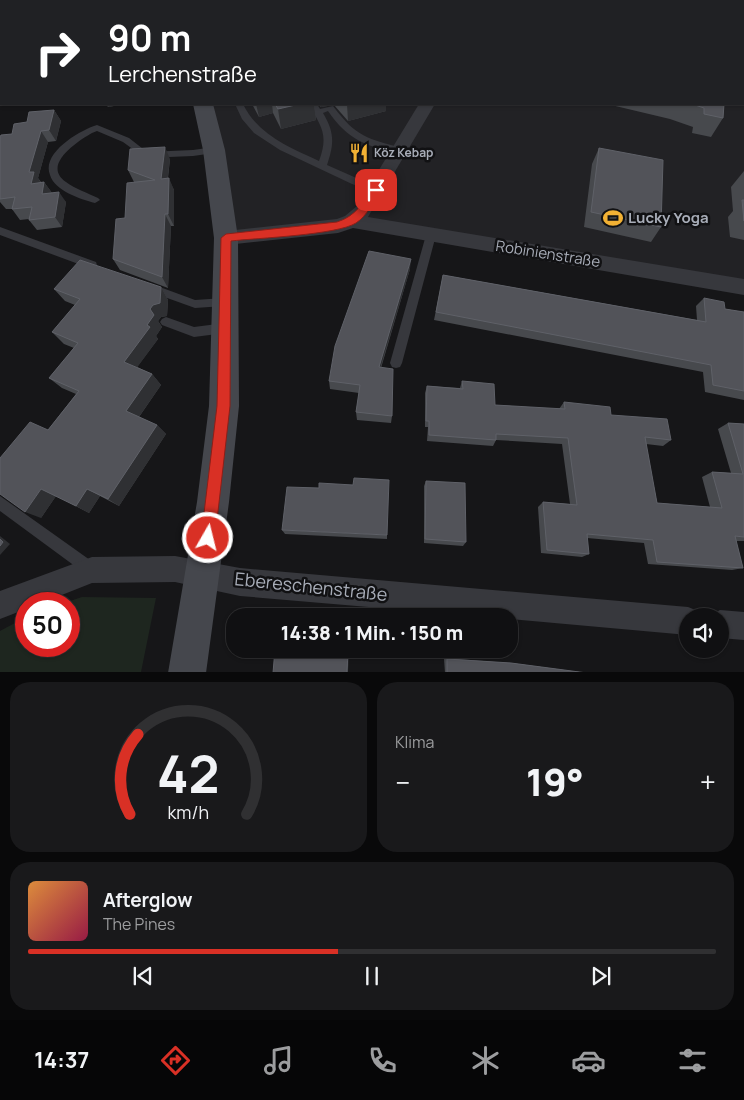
<!DOCTYPE html>
<html lang="de">
<meta charset="utf-8">
<style>
body{margin:0;font-family:Manrope,sans-serif;background:#19191b;color:#f1f3f6;height:100vh;display:flex;flex-direction:column;font-size:19px;white-space:nowrap}
*{box-sizing:border-box;margin:0}
p{font-size:16px;color:#9c9d9f}
.icon{flex:none;width:28px;height:28px;fill:none;stroke:currentColor;stroke-width:2;stroke-linecap:round;stroke-linejoin:round}
.map{position:relative;height:672px;overflow:hidden}
.details{display:flex;flex-direction:column;gap:10px;padding:10px;background:#09090a;flex:1}
.details>*{flex:none}
.top-card{position:absolute;left:0px;top:0px;width:745px;height:105px;box-shadow:0 1px 4px #0004,0 0 0 1px #303032;background:#202124;color:#fff;overflow:hidden}
.buttons{position:absolute;left:679px;top:608px;display:grid;gap:10px}
.buttons a{display:grid;place-items:center;width:50px;height:50px;border-radius:50%;background:#101012;box-shadow:0 1px 4px #0004,0 0 0 1px #303032;font-size:25px}
.speed{position:absolute;left:15px;top:592px;display:flex;gap:10px;font-size:25px;font-weight:700;text-align:center}
.speed>*{display:grid;place-content:center;width:65px;height:65px;border-radius:50%;background:#101012;box-shadow:0 1px 4px #0004,0 0 0 1px #303032;line-height:1}
.speed .limit{border:8px solid #d22;background:#fff;color:#111}
.pin{position:absolute;display:grid;place-items:center;width:42px;height:42px;color:#fff;margin:-21px;border-radius:10px;box-shadow:0 2px 8px #0006}
.me{position:absolute;width:55px;margin:-28px;rotate:8deg;stroke-linejoin:round;filter:drop-shadow(0 0 4px #0008)}
.turn{display:flex;align-items:center;gap:18px;height:105px;padding:0 25px;font-size:22px}
.turn .icon{width:65px;height:65px;stroke-width:2.5}
.turn b{display:block;font-size:35px;line-height:42px}
.big{font-size:38px;font-weight:800;line-height:1.1}
.details .widget{flex:1;display:flex;flex-direction:column;justify-content:center;gap:8px;min-width:0;padding:0 18px;border-radius:20px;background:#19191b}
.details .dial{align-items:center;gap:0}
.dial svg{height:130px;overflow:visible;fill:none;stroke:#303032;stroke-width:7;stroke-linecap:round;text-anchor:middle}
.dial text{fill:#f1f3f6;stroke:none}
.song{display:flex;align-items:center;gap:15px}
.cover{width:60px;height:60px;border-radius:8px;background:linear-gradient(135deg,hsl(30 70% 55%),hsl(340 70% 35%))}
.played{height:5px;border-radius:2px;background:linear-gradient(90deg,#d93025 45%,#303032 45%)}
.keys{display:flex;justify-content:space-around;direction:ltr}
.heat{display:flex;justify-content:space-between;align-items:center;font-size:28px;direction:ltr}
.details .tiles{flex:1;display:grid;gap:10px;grid-template-columns:1fr 1fr}
.widget:last-child{grid-column:span 2}
.trip{position:absolute;left:226px;top:608px;width:292px;height:50px;border-radius:20px;background:#101012;box-shadow:0 1px 4px #0004,0 0 0 1px #303032;font-weight:800;line-height:50px;text-align:center}
.tab-bar{display:flex;height:80px;justify-content:space-around;align-items:center;background:#060607;color:#9c9d9f}
.tab-bar .icon{width:35px;height:35px}
.tab-bar .active{color:#d93025}
.tab-bar b{font-size:22px;color:#f1f3f6}
.map>svg:first-child{display:block}
.built{fill:#222225}
.green{fill:#1e261f}
.lines{fill:none;stroke-linecap:round;stroke-linejoin:round}
.service{fill:#37383d;fill-rule:evenodd}
.minor{fill:#37383d;fill-rule:evenodd}
.secondary{fill:#45474d;fill-rule:evenodd}
.wall{fill:#47494d}
.shaded-wall{fill:#2f3033}
.building{fill:#525359;stroke:#5f6168}
.route{fill:#d93025;stroke:#8d1f18}
.labels{text-anchor:middle;stroke-width:5;stroke-linejoin:round;paint-order:stroke}
.far-poi-label{font-size:12px;font-weight:bold;fill:#a8adb8;stroke:#111113;text-anchor:start}
.poi-label{font-size:15px;font-weight:bold;fill:#a8adb8;stroke:#111113;text-anchor:start}
.street-label{font-size:15px;fill:#a8adb8;stroke:#111113}
.near-street-label{font-size:18px;fill:#a8adb8;stroke:#111113}
</style>
<div class="map">
<svg width="744" height="673" viewBox="0 0 744 673">
<rect width="100%" height="100%" fill="#161618"/>
<path class="built" d="M174,0H744V286L362,222L223,236L210,116L206,104H744V1Z"/>
<path class="green" d="M82,597L156,598L141,672H0V631L26,617V646H69V604H61Z"/>
<g class="lines">
<path class="service" d="M731,0H737V1H731Z
M235,104H243C258,135 289,147 319,161C329,134 321,127 309,104H317L320,109L333,106C356,137 368,139 403,148L404,150L400,153C367,147 348,140 328,111L323,113C335,133 334,144 327,165L379,188V192L376,193L352,184L280,150L254,133L242,119Z
M97,125L129,138L147,152L193,150L214,147L218,150L214,153L193,156L145,158L123,142L97,131L92,133C78,141 41,165 66,182C75,189 88,193 98,198L100,200L95,203C80,199 55,191 50,175C41,153 80,130 97,125Z
M0,227L96,262L97,265L92,269L0,235Z
M431,231L436,235L402,363L400,367L396,368L392,367L390,363L426,235Z
M149,283L195,300L224,298L228,299L229,302L228,305L224,306L195,308L145,290L144,287Z
M166,317L194,327L225,323L229,325L231,328L229,331L225,333L194,337L162,325L160,322L162,319Z
M0,496L97,565L99,570L97,575L92,577L87,575L0,511Z"/>
<path class="minor" d="M480,0H494V1H481Z
M419,104H435L368,217L744,279V295L353,228L338,233L226,245L219,243L217,238L219,233L226,231L337,219L345,216L357,206Z
M175,556L240,568L688,607L698,611L700,616H688V635L510,619V616H474L240,596L175,582L92,583L39,604H26V609L0,619V591L92,557Z
M720,610L744,612V640L720,638V616H709Z"/>
<path class="secondary" d="M164,0H180V1H164Z
M193,104H213L225,150L238,238L239,406L229,502L206,673H168L197,502L209,406L214,238L203,150Z"/>
</g>
<path class="wall" d="M373,0H455L454,1H374Z
M102,104H123L109,107Z
M252,104H314L316,120L281,129L273,113L259,117Z
M318,104H386V111L348,121L334,105L321,107Z
M607,104H724L723,118L711,137L692,133L693,127L670,119Z
M54,110L61,121L56,141L48,142L38,178L41,182H44L52,193L66,202L62,227L37,230L29,220V219L20,220L12,209H6L0,202V137L12,134Z
M599,148L661,227L651,242L584,227L592,164Z
M170,159L168,178L174,190V226H171L168,288L120,270L113,259L125,218L134,182L128,170Z
M744,171V240L730,237L728,217L733,211L731,187Z
M410,269L381,368L392,416L391,423L357,420L356,412L359,393L330,389L329,381Z
M443,275L697,320L696,306L704,298L725,309L744,312V400L705,392L703,372L434,320Z
M161,287L168,300L167,316L161,317L158,321L162,327L156,336L158,339L137,367L152,374L161,385L139,417L157,425L166,434L119,506L100,496L89,513L56,496L41,518L48,430L76,394L62,388L49,378L74,348L64,344L52,332L75,305L65,301L54,289Z
M462,381L495,405L559,409L564,402L611,415L671,440L663,446L646,444L657,503L710,507L702,477L712,472L731,473L718,429L728,423L744,424V541H736L743,568L732,570L648,564L644,543L587,538L589,554L582,557L541,553L538,507L543,502L570,504L562,444L496,440L493,446L427,441L428,427H425V393L427,386L460,388Z
M426,481L466,542L463,546L424,543V486Z
M282,530L387,535V539L285,534Z
M444,658L511,663L587,673H445Z"/>
<path class="shaded-wall" d="M447,0H455L454,1H446Z
M107,104H123L109,107Z
M256,104H272L273,113L259,117Z
M300,104H314L316,120L281,129L278,109Z
M321,104H334V105L321,107Z
M347,104H386V111L348,121Z
M54,110L61,121L56,141L49,130Z
M41,131L48,142L38,178L41,183L31,184L29,172Z
M165,147L170,159L166,191L161,179Z
M169,178L174,190V226L168,214Z
M44,182L52,193L42,194Z
M59,192L66,202L62,227L55,217Z
M165,214L171,226L168,288L162,277Z
M411,259L410,269L378,376L379,367Z
M161,287L168,300L167,316L161,317L158,321L150,309Z
M154,315L162,327L156,336L158,339L133,373L124,362L147,325Z
M152,374L161,385L136,421L126,411Z
M157,425L166,434L119,506L108,499Z
M41,489L56,496L41,518L25,512Z
M87,489L100,496L89,513L76,506Z
M0,536L10,544L0,555Z
M348,650H349L348,673H347Z"/>
<path class="building" d="M86,0H112L115,1H84Z
M238,0H322L323,1H232Z
M399,0H429V1H400Z
M517,0H652L658,1H516Z
M275,104H300L278,109Z
M692,104H724L723,118L704,114V108Z
M54,110L49,130L41,131L29,172H34L31,184L44,182L42,194L59,192L55,217L29,220L32,207L12,209L15,197L0,199V137L1,135L12,134L14,124L27,122L29,112Z
M165,147L161,179L169,178L168,214H165L162,277L113,259L116,219L125,218L127,183L155,180L128,170L130,149Z
M599,148L663,160L661,227L591,212Z
M742,200H744V221Z
M369,251L411,259L379,367L393,369L392,416L356,412L360,385L329,381L335,346Z
M80,260L161,287L160,303L153,305L150,309L154,315L147,325L150,327L124,362L152,374L126,411L157,425L108,499L87,489L76,506L41,489L25,512L0,494V458L30,422L48,430L79,391L49,378L78,343L52,332L80,299L54,289Z
M443,275L706,322L704,298L724,302L725,309L744,312V391L713,385L711,365L436,312Z
M462,381L494,384L495,405L565,409L564,402L610,407L611,415L667,419L671,440L645,437L657,503L722,508L712,472L743,474L728,423L744,424V537L735,536L743,568L657,562L653,540L587,534L589,554L547,550L543,502L577,505L568,438L496,434V440L429,435V421H426L427,386L463,389Z
M354,478L389,480L387,535L282,530L287,487L319,488V483L353,485Z
M426,481L465,483L466,542L425,539Z
M0,539L3,542L0,546Z
M275,649L348,650L347,673H273Z
M447,659L511,663L587,673H447Z"/>
<path class="route" d="M376,186L381,190C374,201 367,216 356,223C337,235 257,238 231,241L230,406L215,538L213,543L208,545L203,543L201,538L217,406L221,238L226,234L337,222C356,216 363,203 373,187Z"/>
<defs>
<symbol id="restaurant-bare" viewBox="-9 -9 18 18"><path d="M-5-6h1v4h1v-4h1v4h1v-4h1v5L-1.5 .5V6h-2V.5L-5-1ZM5-6V6H3V1.5H1.5Q1.5-4 5-6Z" fill="#f2b134" stroke="#111113" stroke-width="2.5" paint-order="stroke"/></symbol>
<symbol id="stadium-bare" viewBox="-9 -9 18 18"><path d="M0-5a6.5 5 0 1 0 0 10a6.5 5 0 1 0 0-10ZM-3.5-1.8h7v3.6h-7Z" fill="#f2b134" stroke="#111113" stroke-width="2.5" paint-order="stroke"/></symbol>
</defs>
<g fill-rule="evenodd">
<use href="#restaurant-bare" x="345" y="139" width="28" height="28"/>
<use href="#stadium-bare" x="599" y="204" width="28" height="28"/>
</g>
<g class="labels">
<g class="far-poi-label">
<text x="374" y="157">Köz Kebap</text>
</g>
<g class="poi-label">
<text x="628" y="223">Lucky Yoga</text>
</g>
<g class="street-label">
<text transform="translate(548 254) rotate(9)" y="5">Robinienstraße</text>
</g>
<g class="near-street-label">
<text transform="translate(311 587) rotate(6)" y="6">Ebereschenstraße</text>
</g>
</g>
</svg>
<div class="buttons">
<a><svg class="icon" aria-label="sound" viewBox="0 0 24 24"><path d="M4 9h4l5-4v14l-5-4H4zM17 9q2 3 0 6"/></svg></a>
</div>
<div class="speed"><div class="limit">50</div></div>
<div class="pin" style="left:376px;top:190px;background:#d93025"><svg class="icon" aria-label="arrive" viewBox="0 0 24 24"><path d="M6 21V4h12l-3 4 3 4H6"/></svg></div>
<svg class="me" style="left:208px;top:538px" viewBox="-20 -20 40 40"><circle r="17" fill="#d93025" stroke="#fff" stroke-width="3"/><path d="M0-11L8 9 0 5-8 9z" fill="#fff"/></svg>
<div class="trip">14:38 · 1 Min. · 150 m</div>
<div class="top-card">
<div class="turn"><svg class="icon" aria-label="right" viewBox="0 0 24 24"><path d="M7 20v-9h11M14 6l5 5-5 5"/></svg><div><b>90 m</b>Lerchenstraße</div></div>
</div>
</div>
<section class="details">
<div class="tiles">
<div class="widget dial"><svg viewBox="0 0 100 80">
<path d="M14 69A42 42 0 1 1 86 69"/>
<path d="M14 69A42 42 0 0 1 19 20" stroke="#d93025"/>
<text x="50" y="56" font-size="32" font-weight="700">42</text>
<text x="50" y="72" font-size="11">km/h</text>
</svg></div>
<div class="widget"><p>Klima</p>
<div class="heat"><a>−</a><b class="big">19°</b><a>+</a></div>
</div>
<div class="widget">
<div class="song"><i class="cover"></i><div><b>Afterglow</b><p>The Pines</p></div></div>
<div class="played"></div>
<div class="keys"><svg class="icon" aria-label="previous" viewBox="0 0 24 24"><path d="M18 5L8 12l10 7zM5 5v14"/></svg><svg class="icon" aria-label="pause" viewBox="0 0 24 24"><path d="M8 5v14M16 5v14"/></svg><svg class="icon" aria-label="next" viewBox="0 0 24 24"><path d="M6 5l10 7-10 7zM19 5v14"/></svg></div>
</div>
</div>
</section>
<nav class="tab-bar">
<b>14:37</b>
<svg class="icon active" aria-label="directions" viewBox="0 0 24 24"><path d="M12 3l9 9-9 9-9-9zM9 14v-3h6M13 9l2 2-2 2"/></svg>
<svg class="icon" aria-label="music" viewBox="0 0 24 24"><path d="M9 18V5l10-2v13"/><circle cx="6" cy="18" r="3"/><circle cx="16" cy="16" r="3"/></svg>
<svg class="icon" aria-label="phone" viewBox="0 0 24 24"><path d="M5 4h4l2 5-3 2q2 4 5 5l2-3 5 2v4C11 20 4 13 5 4z"/></svg>
<svg class="icon" aria-label="climate" viewBox="0 0 24 24"><path d="M12 3v18M4 7l16 10M4 17L20 7"/></svg>
<svg class="icon" aria-label="car" viewBox="0 0 24 24"><path d="M5 17H2v-5l4-1 3-4h7l3 4 3 1v5h-3M9 17h6M6 11h13"/><circle cx="7" cy="17" r="2"/><circle cx="17" cy="17" r="2"/></svg>
<svg class="icon" aria-label="filters" viewBox="0 0 24 24"><path d="M4 7h16M4 17h16"/><circle cx="9" cy="7" r="2"/><circle cx="15" cy="17" r="2"/></svg>
</nav>
